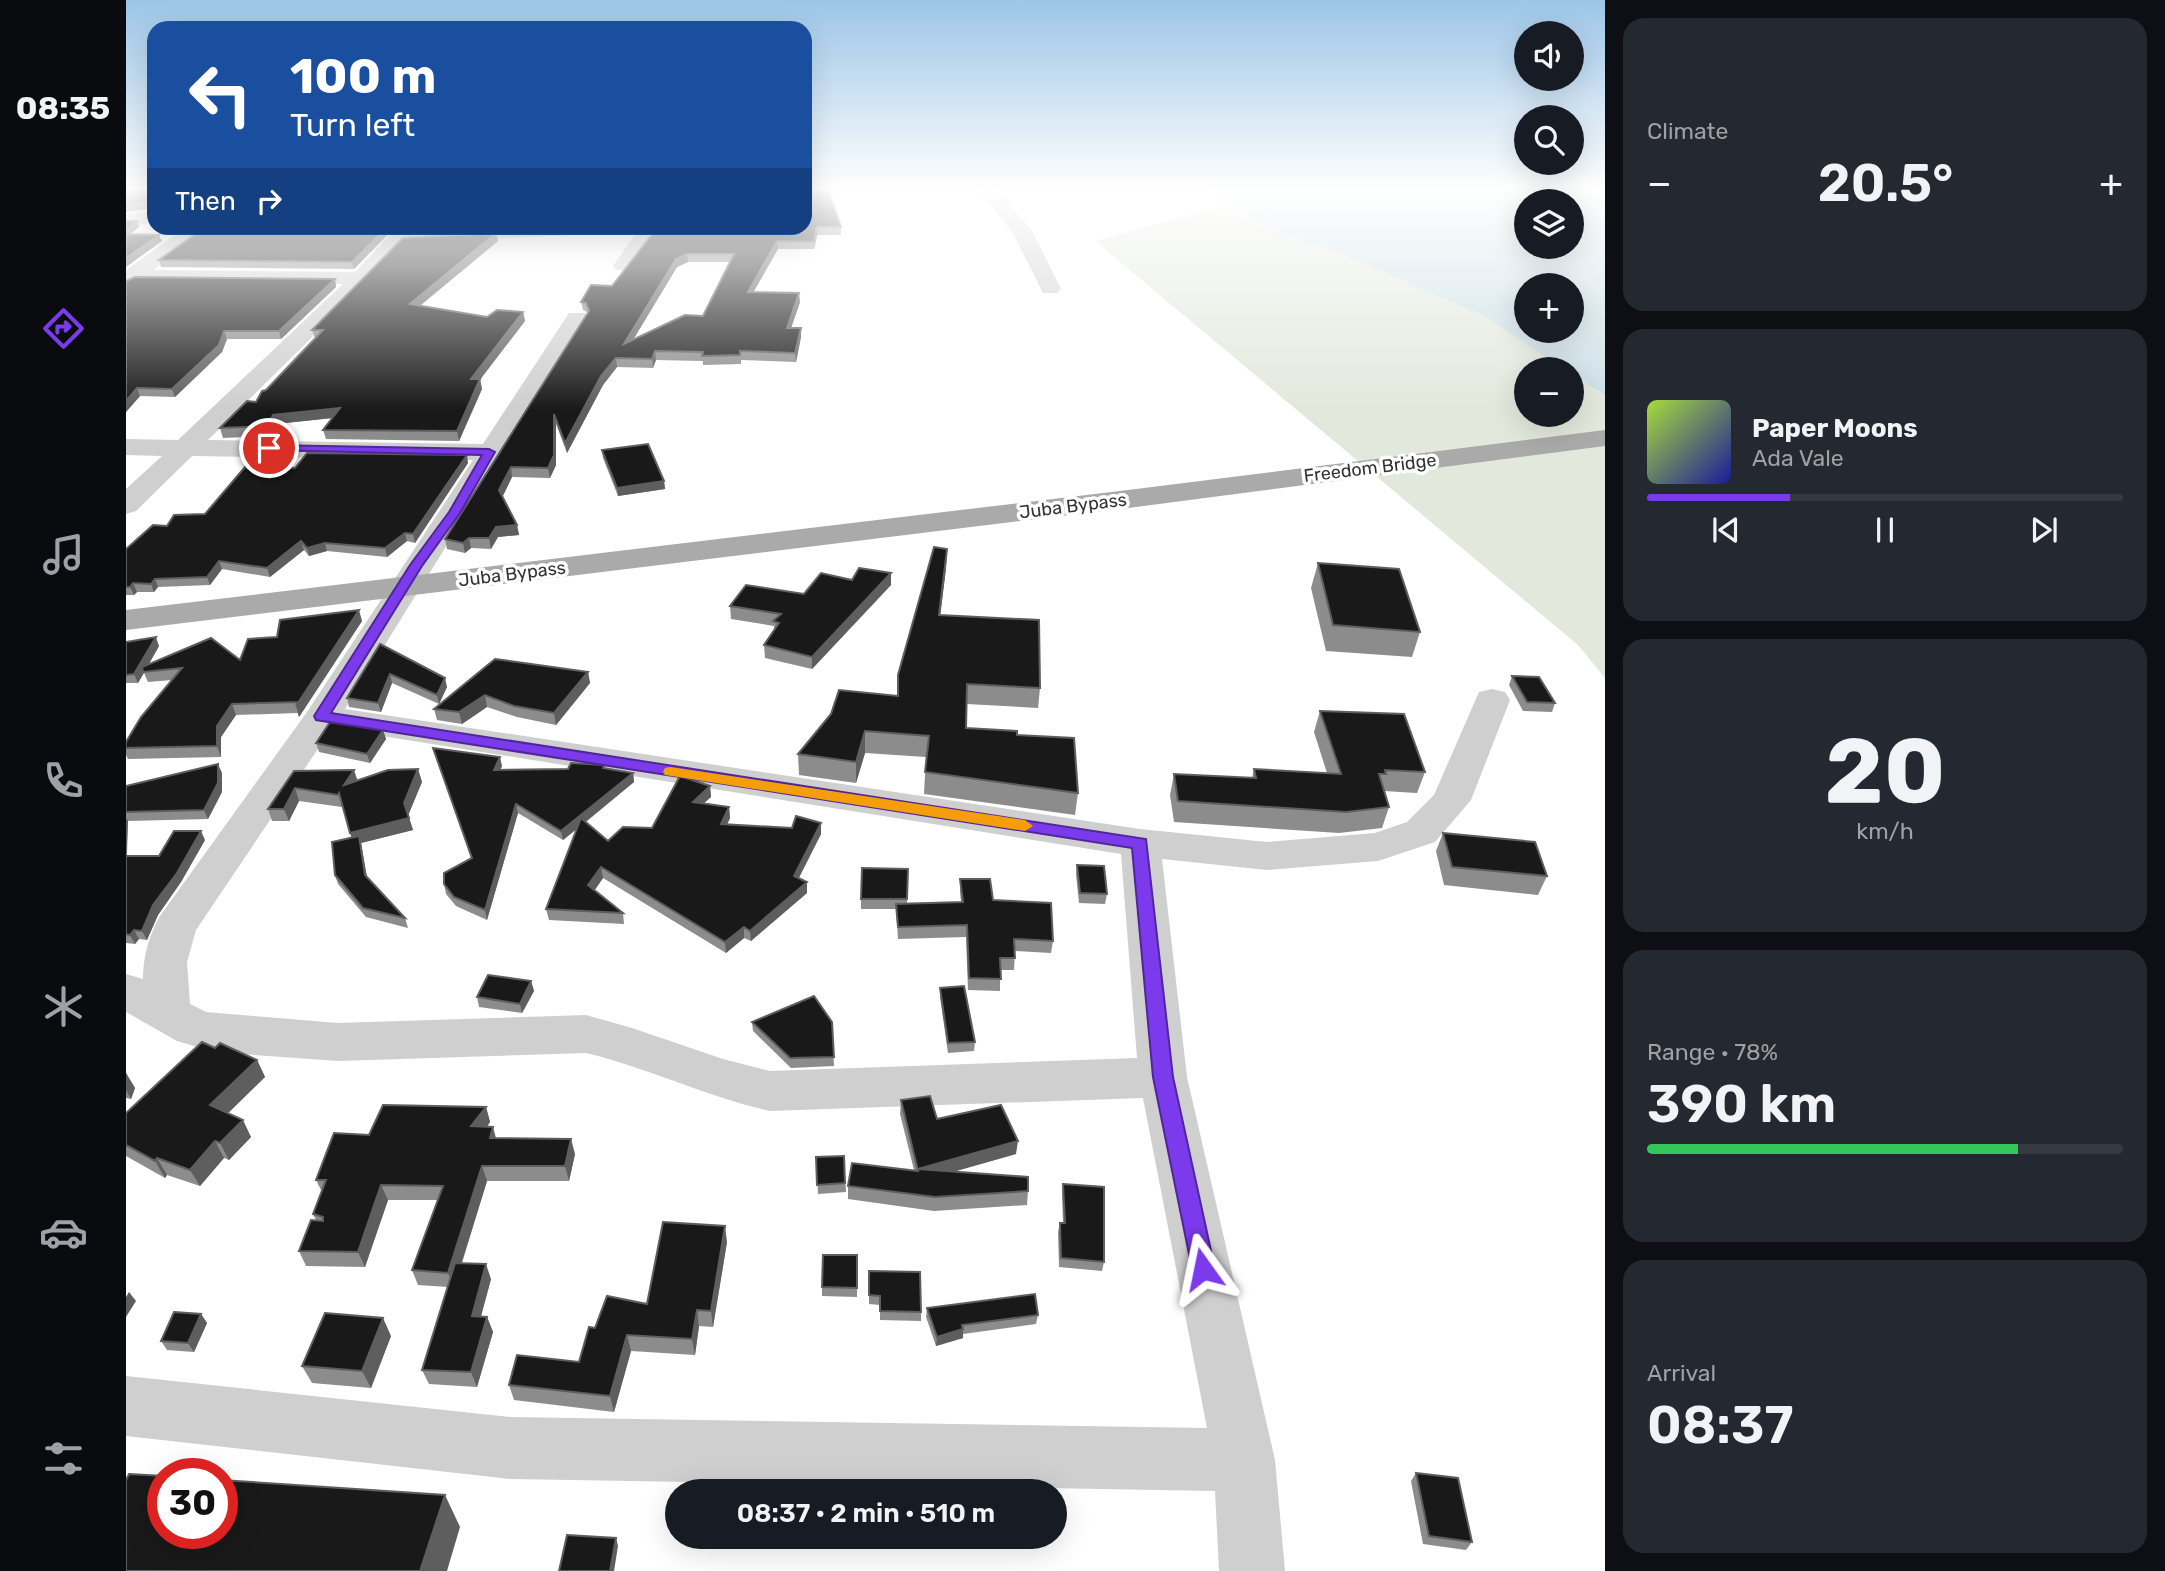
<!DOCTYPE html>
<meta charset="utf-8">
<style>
body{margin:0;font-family:Rubik,sans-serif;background:#242831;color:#f1f3f6;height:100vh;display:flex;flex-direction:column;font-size:26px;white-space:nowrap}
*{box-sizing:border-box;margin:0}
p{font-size:23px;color:#9ea1a6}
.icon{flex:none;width:38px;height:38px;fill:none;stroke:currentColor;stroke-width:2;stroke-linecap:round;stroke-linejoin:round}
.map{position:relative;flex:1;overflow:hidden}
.drawer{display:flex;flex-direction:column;gap:18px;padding:18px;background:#0d0f14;width:560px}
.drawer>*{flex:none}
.banner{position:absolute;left:21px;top:21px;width:665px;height:214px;border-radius:21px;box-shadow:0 7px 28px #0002;background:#1a4fa0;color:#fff;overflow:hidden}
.controls{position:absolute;left:1388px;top:21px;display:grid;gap:14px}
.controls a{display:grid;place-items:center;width:70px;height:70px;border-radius:50%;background:#171b24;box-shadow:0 7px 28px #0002;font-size:35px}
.speed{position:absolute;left:21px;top:1458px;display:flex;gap:14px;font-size:35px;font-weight:700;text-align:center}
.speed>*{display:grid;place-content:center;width:91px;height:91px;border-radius:50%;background:#171b24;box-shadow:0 7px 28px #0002;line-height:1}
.speed .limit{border:10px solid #d22;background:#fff;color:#111}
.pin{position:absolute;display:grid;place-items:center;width:60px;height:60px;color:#fff;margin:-30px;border:4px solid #fff;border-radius:50%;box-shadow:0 2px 7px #0007}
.me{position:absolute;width:77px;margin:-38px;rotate:348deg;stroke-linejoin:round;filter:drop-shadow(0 0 5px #0008)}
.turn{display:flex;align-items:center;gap:24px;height:147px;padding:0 28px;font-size:32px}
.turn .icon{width:91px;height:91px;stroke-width:2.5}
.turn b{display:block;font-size:49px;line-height:60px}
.then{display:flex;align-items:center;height:66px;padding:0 28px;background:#0003;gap:14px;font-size:26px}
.big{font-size:52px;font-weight:600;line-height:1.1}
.drawer .widget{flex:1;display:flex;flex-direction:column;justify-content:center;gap:10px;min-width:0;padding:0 24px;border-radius:21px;background:#242831}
.drawer .dial{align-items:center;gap:0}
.dial b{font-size:91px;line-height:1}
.song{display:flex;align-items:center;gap:21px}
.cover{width:84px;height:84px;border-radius:10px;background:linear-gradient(135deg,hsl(80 70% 55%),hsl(240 70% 35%))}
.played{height:7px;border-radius:4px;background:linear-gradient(90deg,#7c3aed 30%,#363941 30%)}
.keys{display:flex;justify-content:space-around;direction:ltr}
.heat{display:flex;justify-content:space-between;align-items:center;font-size:38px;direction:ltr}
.charge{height:10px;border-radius:5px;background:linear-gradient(90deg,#34c759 78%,#363941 0)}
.trip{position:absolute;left:539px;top:1479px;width:402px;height:70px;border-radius:35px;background:#171b24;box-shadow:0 7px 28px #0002;font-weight:600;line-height:70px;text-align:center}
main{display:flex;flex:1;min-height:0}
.tabs{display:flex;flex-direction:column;width:126px;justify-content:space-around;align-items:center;background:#090b0e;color:#9ea1a6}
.tabs .icon{width:49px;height:49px}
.tabs .current{color:#7c3aed}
.tabs b{font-size:32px;color:#f1f3f6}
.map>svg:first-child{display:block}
.green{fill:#e3e8dc}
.water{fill:#cbdfe6;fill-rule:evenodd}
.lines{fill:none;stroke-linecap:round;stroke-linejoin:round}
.minor{fill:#cfcfcf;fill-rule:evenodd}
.major{fill:#aaa;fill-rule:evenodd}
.wall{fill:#8c8c8c;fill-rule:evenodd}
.shaded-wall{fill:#5e5e5e}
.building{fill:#191919;stroke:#5e5e5e;stroke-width:2;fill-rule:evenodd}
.route{fill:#7c3aed;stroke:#51269a;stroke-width:2}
.slow{fill:#f59e0b}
.labels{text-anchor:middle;stroke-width:7;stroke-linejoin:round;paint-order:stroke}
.far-street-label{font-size:18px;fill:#323232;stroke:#fff}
</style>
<main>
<nav class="tabs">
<b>08:35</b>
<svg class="icon current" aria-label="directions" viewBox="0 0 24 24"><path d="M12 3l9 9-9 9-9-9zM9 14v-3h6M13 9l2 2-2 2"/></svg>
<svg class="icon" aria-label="music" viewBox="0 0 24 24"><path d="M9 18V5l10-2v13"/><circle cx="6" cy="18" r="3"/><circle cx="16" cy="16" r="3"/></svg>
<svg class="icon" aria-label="phone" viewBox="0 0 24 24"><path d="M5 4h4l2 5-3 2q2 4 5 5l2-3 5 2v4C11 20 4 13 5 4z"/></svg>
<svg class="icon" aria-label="climate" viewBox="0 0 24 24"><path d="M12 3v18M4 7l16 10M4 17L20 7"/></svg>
<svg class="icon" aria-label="car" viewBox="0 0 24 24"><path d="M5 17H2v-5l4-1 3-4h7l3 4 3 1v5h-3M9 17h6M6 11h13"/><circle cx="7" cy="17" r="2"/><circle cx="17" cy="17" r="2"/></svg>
<svg class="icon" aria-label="filters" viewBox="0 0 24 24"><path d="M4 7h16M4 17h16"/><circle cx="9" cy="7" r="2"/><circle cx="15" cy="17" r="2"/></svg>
</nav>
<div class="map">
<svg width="1479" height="1571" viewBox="0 0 1479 1571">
<rect width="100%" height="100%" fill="#fff"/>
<path class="green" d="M1101,205L1151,234L1209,251L1362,318L1437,369H1400V415H1446V375L1479,395V678L1452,645L969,241Z"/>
<path class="water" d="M1081,190H1464L1479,200V395L1446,375V369H1437L1362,318L1209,251L1151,234ZM1400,201H1446V247H1400ZM1400,285H1446V331H1400Z"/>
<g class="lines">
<path class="minor" d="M852,190H871L906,231L935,289L931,293H917L887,233Z
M28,211V223L0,226V214Z
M59,228H81L28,270L229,272L271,228H290L289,231L369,228H534L504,270H490L487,266L511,232L278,243L242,282L82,440L357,444L443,313H459L462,318L219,709L1014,829L1141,842L1249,833L1281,822L1308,795L1353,692L1366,689L1379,692L1384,700L1345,800L1309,842L1252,861L1141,870L1036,859L1061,1077L1149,1460L1159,1571H1093L1089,1491L385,1479L0,1436V1376L385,1417L1081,1428L1017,1098L644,1111C581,1097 523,1068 460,1053L212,1061L88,1052L51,1041L0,1012V974L17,979C17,957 23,935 34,916L181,712L347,460L66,456L10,511L0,514V489L36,456L0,455V439L52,440L217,284L11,282L0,287V270ZM206,728L995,854L1011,1058L644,1071L597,1059L506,1028L460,1015L212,1023L80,1012L64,1004L61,962L70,930Z"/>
<path class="major" d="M1479,430V446L1010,507L0,630V610L1010,489Z"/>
</g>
<path class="wall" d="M715,227V235H691L688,249H652L627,292L674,302L665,328L675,337L670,362L615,360V364L577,365V361L530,360L527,368L491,367L477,385L441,453L430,424V465L424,478L386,477L376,497L391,525L393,535L372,537L365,549L345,548L339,553L321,549L319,539L462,313L461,312L457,310L455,302L486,286L531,228ZM562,262H604L577,316L507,340L551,267Z
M268,228L228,269L35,267L33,260L68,235Z
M370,233L372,241L294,306L361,317L397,312L399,321L354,379L356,389L333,441L200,439L197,430L206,418L150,424L144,436L97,438L94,428L130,402L189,338L186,330Z
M209,279L210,287L155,339H101L96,352L49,397L14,396L0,412V281Z
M476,450L538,481L539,489L492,496L477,458Z
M342,463L289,543L281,541L261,557L201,551L183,556L178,550L144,577L96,569L84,585L32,587L28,592H11L8,595H0V549L41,526L79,514L144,478L169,468Z
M821,549L820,568L814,615L914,688L912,708L841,704L840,728L891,735L952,793L949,815L798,794L800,757L739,753L730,783L673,775L672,754L772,696Z
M1192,563L1294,632L1286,657L1200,651L1185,588Z
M726,580L765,585L686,669L639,658L638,645L648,631V626L605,619L604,606L678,594Z
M236,621L173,717L172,713L110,715L95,737V757L2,759L0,755V742L46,680L22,682L18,673L12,683H0V642L33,646L23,664L114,660L151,637Z
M254,644L321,687L313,704L266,683L255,712L223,707L221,698Z
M369,659L462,672L464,683L430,725L391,717L361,707L336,724L311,720L308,709Z
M1386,676L1429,703L1426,712L1397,711L1383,685Z
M1194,711L1299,772L1291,793L1258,791L1263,807L1256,828L1213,833L1048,822L1044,795L1048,774L1126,778L1128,769L1201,773L1188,732Z
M257,730L260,739L244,763L193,752L190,743Z
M307,748L376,766L374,770L442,769L478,765L479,768L507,773L508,782L460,822L482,841L526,828L584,786L585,797L578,803L603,807L604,818L601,825L695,834L673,878L681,893L625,941L618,938L600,953L477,878L469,890L497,913L498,924L423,920L420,909L451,829L437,840L392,813L361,920L330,906L320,894L318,884L345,858Z
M292,769L296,782L282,814L287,830L235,843L241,877L279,918L282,928L240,917L212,884L209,875L226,838L217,806L216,807L173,801L163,821H146L142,809L168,771L231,780Z
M96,773V792L82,819L2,821L1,856H33L79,840L55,882L32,915L21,940L13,939L9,944L0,943V786Z
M1317,833L1421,876L1412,895L1318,885L1310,851Z
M951,865L981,894L979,904L953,903L950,874Z
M782,869L781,904L835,902L834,891V879L927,941L925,953L889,951L888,970H874V991L842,990L840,937L772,939L770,909H735V899Z
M405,981L408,991L396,1013L353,1007L351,997Z
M814,988L849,1042L848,1051L822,1053L814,997Z
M626,1022H706L708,1066L665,1068L627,1031Z
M89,1048L131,1060L139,1077L102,1113L125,1137L103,1160L98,1158L74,1186L41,1175L39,1178L0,1156V1113Z
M0,1073L9,1088L5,1099L0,1098Z
M775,1100L811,1119L890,1154L829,1171L902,1191L901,1205L808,1211L722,1199V1186L788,1170L774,1114Z
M360,1107L364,1122L361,1127L370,1138L449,1154L443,1181H361L336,1263L365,1279L355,1316L361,1317L367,1332L351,1387L303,1384L296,1370L322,1287L292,1285L286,1270L312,1200H262L239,1267L180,1266L173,1251L190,1220L187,1214L196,1192L190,1180L243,1135Z
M718,1156L720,1192L692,1194L690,1157Z
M937,1184L978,1262L976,1271L933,1267L932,1232L934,1223H937L936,1193Z
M601,1242L587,1327L573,1326L569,1355L505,1351L488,1412L388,1400L383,1385L453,1362L469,1328L521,1304Z
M731,1255V1297L696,1296V1287Z
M743,1271L795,1312V1321L754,1320V1305L743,1304Z
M801,1308L912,1315L910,1324L837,1334V1338L810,1346L800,1317Z
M75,1314L81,1323L68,1352L41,1350L35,1341Z
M265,1336L245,1388L186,1383L176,1366Z
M1290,1473L1346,1542L1340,1550L1297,1544L1285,1481Z"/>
<path class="shaded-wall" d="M26,202L28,208L0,212V205Z
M11,221L13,227L0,238V230Z
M691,227V235L688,249V242Z
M260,228H268L228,269L226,262Z
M370,233L372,241L286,312L284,304Z
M33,235L36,241L0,267V258Z
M651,241L652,249L623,300L622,292Z
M561,254L562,262L551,267L499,353L498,344L550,259Z
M209,279L210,287L155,339L153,331Z
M673,293L674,302L662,337L661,328Z
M397,312L399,321L347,389L345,379Z
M675,328V337L670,362L669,353Z
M98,331L101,339L96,352L49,397L46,389Z
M529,351L530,360L527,368L526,359Z
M490,358L491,367L477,385L441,453L439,443L475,376Z
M354,379L356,389L333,441L331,431Z
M11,388L14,396L0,412V401Z
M214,408L216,417L150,424L144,436L141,426L147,415Z
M428,414L430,424V465L424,478L422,468Z
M341,455L342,463L289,543L287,534Z
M385,467L386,477L375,500L373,490Z
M538,481L539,489L492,496L491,488Z
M391,525L393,535L372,537L365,549L363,538L370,527Z
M279,533L281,541L261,557L259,548Z
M343,538L345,548L339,553L337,543Z
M175,541L178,550L144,577L141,568Z
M199,543L201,551L183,556L181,548Z
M821,549L820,568L812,635L813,615Z
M93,561L96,569L84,585L81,577Z
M765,573V585L686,669V657Z
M29,579L32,587L28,592L25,584Z
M7,583L11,592L8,595L4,587Z
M233,610L236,621L173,717L170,706Z
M30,637L33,646L12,683L8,674Z
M462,672L464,683L430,725L428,713Z
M264,674L266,683L255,712L252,703Z
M319,678L321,687L313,704L311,695Z
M359,695L361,707L336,724L333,712Z
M106,704L110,715L95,737V757L91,746V726Z
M257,730L260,739L244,763L241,754Z
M739,731V753L730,783V762Z
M374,757L376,766L370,779L368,770Z
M92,764L96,773V792L82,819L78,810Z
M292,769L296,782L282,816L278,803Z
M228,770L232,782L218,785Z
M507,773L508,782L437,840L435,831Z
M584,786L585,797L568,812L567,802Z
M169,788L173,801L163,821L158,809Z
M390,804L392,813L361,920L359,910Z
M603,807L604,818L596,835L595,824Z
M0,818L2,821L0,865Z
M283,818L287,830L235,843L242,884L224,833Z
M695,823V834L668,887V876Z
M75,831L79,840L55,882L32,915L21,940L16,931L27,905Z
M475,867L477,878L465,895L462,885Z
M681,882V893L625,941L624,931Z
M618,927V938L600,953L599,942Z
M8,930L13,939L9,944L4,935Z
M405,981L408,991L396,1013L394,1004Z
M131,1060L139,1077L93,1122L84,1105Z
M0,1073L9,1088L5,1099L0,1090Z
M360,1107L364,1122L350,1141L345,1126Z
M117,1120L125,1137L103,1160L94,1143Z
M367,1127L371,1142L364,1138Z
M445,1139L449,1154L443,1181L439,1166Z
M89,1141L98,1158L74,1186L64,1170Z
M892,1141L890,1154L792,1182V1169Z
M31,1158L41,1175L39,1178L29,1161Z
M356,1166L361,1181L328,1287L322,1273Z
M255,1185L262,1200L239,1267L232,1252Z
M599,1226L601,1242L587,1327L585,1311Z
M360,1264L365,1279L351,1331L346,1316Z
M3,1292L10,1301L0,1317V1297Z
M571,1310L573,1326L569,1355L566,1339Z
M75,1314L81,1323L68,1352L62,1343Z
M361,1317L367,1332L351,1387L345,1372Z
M257,1318L265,1336L245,1388L236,1371Z
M837,1329V1338L810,1346L811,1337Z
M501,1335L505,1351L488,1412L484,1396Z
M319,1495L334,1527L321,1571H294Z
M490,1538L492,1546L488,1571H484Z"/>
<path class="building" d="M0,190H28V205L26,202L0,205Z
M679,190H702L715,227H691L688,242L651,241L622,292L673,293L661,328H675L669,353L614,351V355L576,356L577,352L529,351L526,359L490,358L475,376L439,443L428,414V455L422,468L385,467L373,490L391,525L370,527L363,538H343L337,543L319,539L463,311L460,303L455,302L465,285L486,286L531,228H679ZM561,254H608L577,316L559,315L498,344L550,259Z
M0,221H11L0,230Z
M76,228H260L226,262L33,260L68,235Z
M370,233L284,304L361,317L371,310L397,312L345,379H354L331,431L197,430L214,408L147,415L141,426L94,428L121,401L130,402L136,391L140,390L197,330H186L277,238Z
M0,234L33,235L0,258Z
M9,277L209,279L153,331H98L93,345L46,389L11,388L0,401V281Z
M522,444L538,481L491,488L476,450Z
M181,453L341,455L287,534L279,533L259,548L199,543L181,548L175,541L141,568L93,561L81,577L29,579L25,584L7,583L4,587H0V549L27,525L41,526L48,515L79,514L119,467L144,478L154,467L169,468Z
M808,547L821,549L813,615L913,620L914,688L841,684L840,728L891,731V735L948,738L952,793L799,772L803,736L739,731L730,762L672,754L705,714L713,690L772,696V675Z
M1192,563L1273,569L1294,632L1207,625Z
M733,568L765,573L686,657L638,645L653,623L647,621L655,614L604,606L620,585L678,594L695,573L726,580Z
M233,610L170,706L172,702L106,704L91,726V746L0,748V742L15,717L56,668L17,672L16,667L85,638L114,660L122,639L151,637L154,620Z
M30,637L8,674L0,675V642Z
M254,644L319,678L311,695L264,674L252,703L221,698Z
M369,659L462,672L428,713L388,706L359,695L333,712L308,709Z
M1386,676L1413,677L1429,703L1401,702Z
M1194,711L1278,714L1299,772L1259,770L1260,774H1253L1263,807L1220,812L1052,801L1048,774L1130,778L1128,769L1215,774Z
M204,722L257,730L241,754L190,743Z
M307,748L374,757L368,770L442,769L445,763L478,765L477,768L507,773L435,831L390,804L359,910L328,897L318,884V873L346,858Z
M92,764V783L78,810L0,812V786Z
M292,769L278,803L283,818L224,833L213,793L212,795L169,788L158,809H142L168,771L228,770L218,785L262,770Z
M554,776L584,786L567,802L603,807L595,824L666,828L670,816L695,823L668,876L681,882L624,931L618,927L599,942L475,867L462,885L497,913L420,909L455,818L482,841L497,827L526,828Z
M48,831H75L51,873L27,905L16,931L8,930L4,935L0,934V856H33Z
M1317,833L1409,842L1421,876L1326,867Z
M233,836L239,875L279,918L237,908L209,875L206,842Z
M951,865L978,866L981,894L954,893Z
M736,868L782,869L781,899H735Z
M834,879H864L867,900L925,903L927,941L888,939L889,958H874L875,979L843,978L841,925L772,927L770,904L837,902Z
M362,975L405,981L394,1004L351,997Z
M838,986L849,1042L822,1043L814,988Z
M688,996L706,1022L708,1057L664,1058L626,1022Z
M76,1042L89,1048L94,1043L131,1060L84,1105L117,1120L94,1143L89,1141L64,1170L31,1158L29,1161L0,1145V1113Z
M804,1096L811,1119L875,1105L892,1141L792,1169L902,1177V1191L809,1197L722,1186L726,1163L792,1171L775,1100Z
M257,1105L360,1107L345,1126L367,1127L364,1138L445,1139L439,1166H356L322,1273L286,1270L317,1186L255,1185L232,1252L173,1251L185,1220L197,1221V1217L187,1214L200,1180H190L208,1133L243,1135Z
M718,1156L719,1183L691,1185L690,1157Z
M937,1184L978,1187V1262L935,1258L934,1223H939Z
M537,1222L599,1226L585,1311L571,1310L566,1339L501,1335L484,1396L383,1385L391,1355L453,1362L463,1327L469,1328L481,1296L521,1304Z
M697,1255H731V1288L696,1287Z
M329,1263L360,1264L346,1316L361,1317L345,1372L296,1370Z
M743,1271L794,1272L795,1312L754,1311V1296L743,1295Z
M909,1294L912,1315L836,1325L837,1329L811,1337L801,1308Z
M48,1312L75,1314L62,1343L35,1341Z
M199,1313L257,1318L236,1371L176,1366Z
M1290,1473L1332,1478L1346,1542L1303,1536Z
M3,1474L37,1476V1533H96V1480L319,1495L294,1571H0V1480Z
M441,1535L490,1538L484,1571H433Z"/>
<linearGradient id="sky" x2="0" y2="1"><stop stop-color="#9cc5e7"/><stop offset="0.46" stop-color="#fff"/><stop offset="1" stop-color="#fff" stop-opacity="0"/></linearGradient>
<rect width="1479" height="410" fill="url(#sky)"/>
<path class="route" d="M143,445L363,449L369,452L334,513L296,566L205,713L1020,839L1047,1077L1089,1269L1086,1276L1077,1280L1069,1276L1066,1269L1027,1077L1006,848L190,720L188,716L284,565L323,512L356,455L139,450L137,448Z"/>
<path class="slow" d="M544,767L899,820L907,826L899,831L539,775L537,772L539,768Z"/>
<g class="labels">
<g class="far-street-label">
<text transform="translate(1244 468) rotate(-7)" y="6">Freedom Bridge</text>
<text transform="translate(947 506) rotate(-7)" y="6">Juba Bypass</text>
<text transform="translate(386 574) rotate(-7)" y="6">Juba Bypass</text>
</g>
</g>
</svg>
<div class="controls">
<a><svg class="icon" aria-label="sound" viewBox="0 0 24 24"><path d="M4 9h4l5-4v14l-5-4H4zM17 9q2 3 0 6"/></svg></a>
<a><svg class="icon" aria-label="search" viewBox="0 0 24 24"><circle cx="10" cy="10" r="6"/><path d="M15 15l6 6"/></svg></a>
<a><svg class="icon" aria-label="layers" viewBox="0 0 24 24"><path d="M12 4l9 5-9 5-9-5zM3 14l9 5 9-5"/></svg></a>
<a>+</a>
<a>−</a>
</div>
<div class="speed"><div class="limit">30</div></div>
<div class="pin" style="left:143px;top:448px;background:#d93025"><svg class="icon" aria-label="arrive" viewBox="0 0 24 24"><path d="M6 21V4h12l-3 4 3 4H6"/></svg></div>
<svg class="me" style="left:1077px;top:1269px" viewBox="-20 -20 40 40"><path d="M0-17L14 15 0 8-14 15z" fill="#7c3aed" stroke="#fff" stroke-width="4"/></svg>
<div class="trip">08:37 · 2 min · 510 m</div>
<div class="banner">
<div class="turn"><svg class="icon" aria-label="left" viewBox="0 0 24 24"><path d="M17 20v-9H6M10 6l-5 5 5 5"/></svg><div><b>100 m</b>Turn left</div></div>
<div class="then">Then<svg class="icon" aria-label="right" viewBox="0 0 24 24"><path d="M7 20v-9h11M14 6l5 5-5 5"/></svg></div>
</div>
</div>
<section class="drawer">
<div class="widget"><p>Climate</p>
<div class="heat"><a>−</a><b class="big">20.5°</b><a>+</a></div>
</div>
<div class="widget">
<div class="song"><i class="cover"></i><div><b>Paper Moons</b><p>Ada Vale</p></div></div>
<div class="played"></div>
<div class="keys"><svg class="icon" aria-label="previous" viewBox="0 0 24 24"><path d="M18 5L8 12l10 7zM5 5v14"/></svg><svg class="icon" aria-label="pause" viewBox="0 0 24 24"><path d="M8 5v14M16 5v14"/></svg><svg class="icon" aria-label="next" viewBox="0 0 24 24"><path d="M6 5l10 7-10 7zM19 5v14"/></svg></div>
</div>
<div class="widget dial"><b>20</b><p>km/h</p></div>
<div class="widget"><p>Range · 78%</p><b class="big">390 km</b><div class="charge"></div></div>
<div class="widget"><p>Arrival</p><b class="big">08:37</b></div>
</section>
</main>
